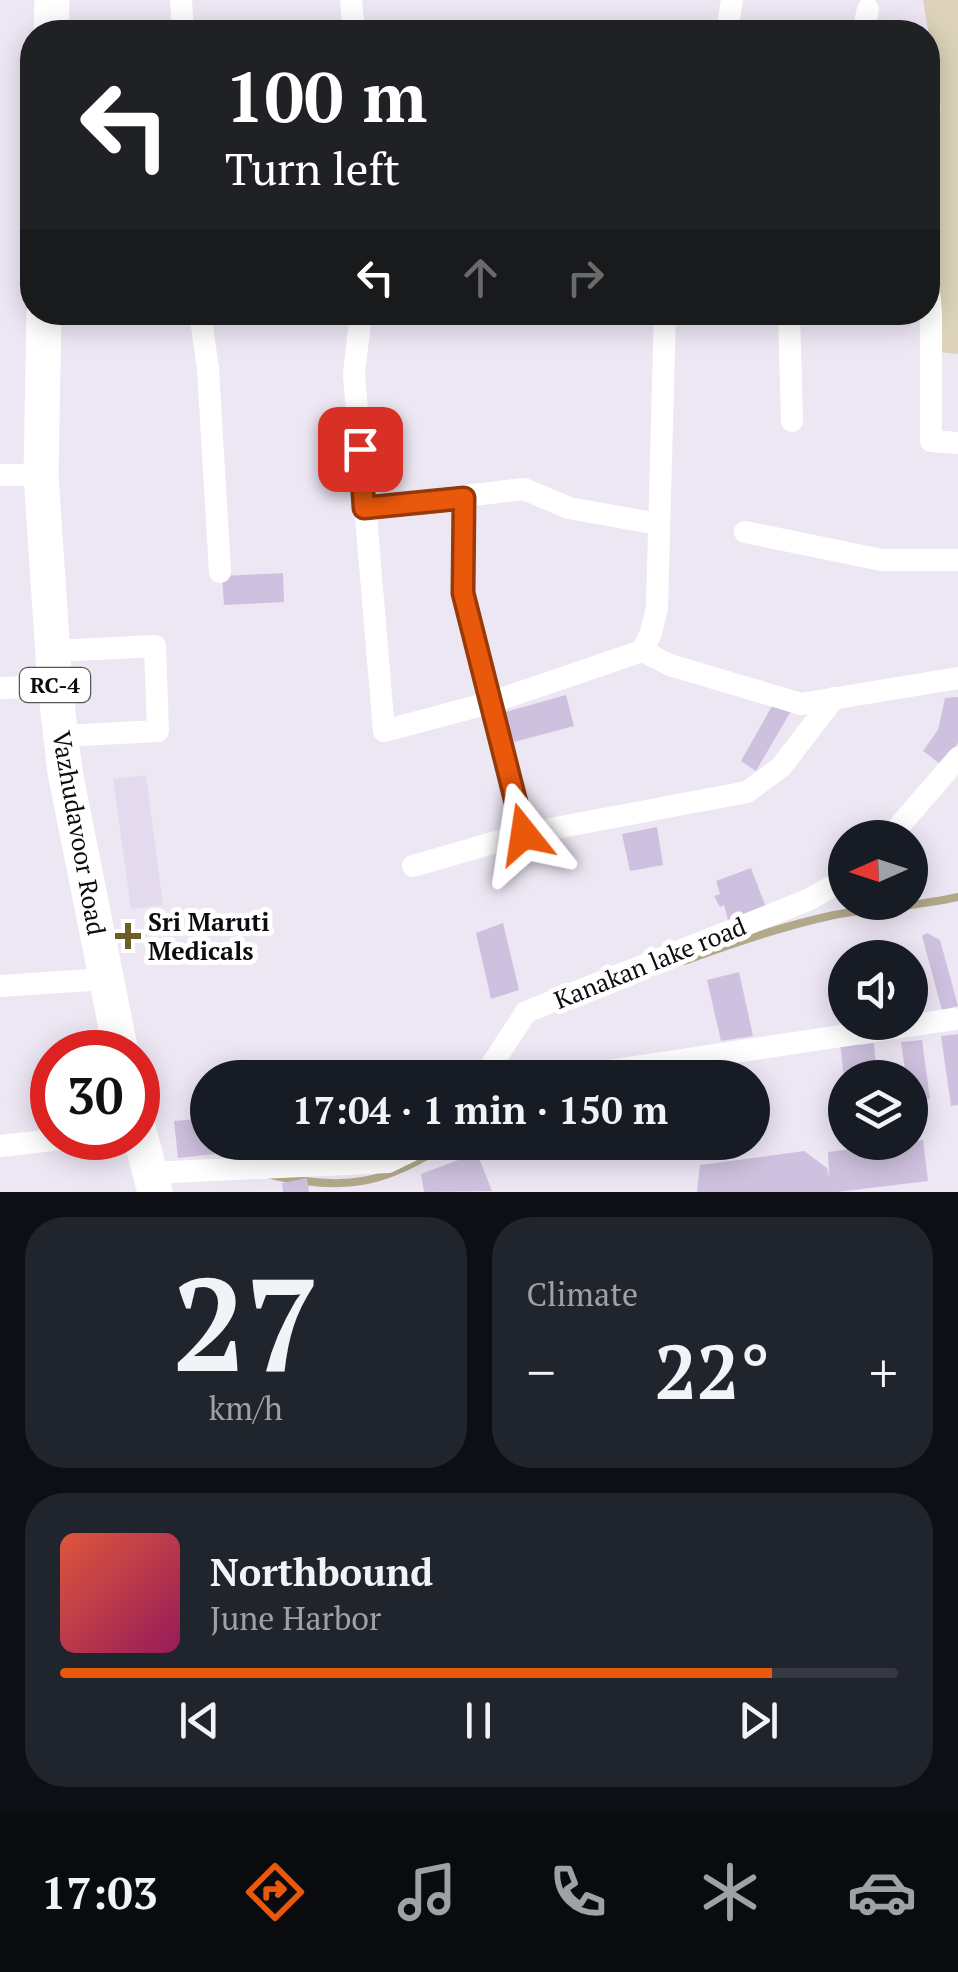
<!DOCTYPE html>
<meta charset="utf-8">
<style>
body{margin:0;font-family:"PT Serif",serif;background:#20242c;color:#f1f3f6;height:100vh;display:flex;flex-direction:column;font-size:38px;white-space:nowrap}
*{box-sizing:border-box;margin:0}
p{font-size:32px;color:#9ea1a6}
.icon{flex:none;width:55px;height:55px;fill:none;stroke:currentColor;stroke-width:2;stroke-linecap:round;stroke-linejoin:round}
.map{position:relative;height:1192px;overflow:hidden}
.details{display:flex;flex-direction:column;gap:25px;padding:25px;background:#0d0f14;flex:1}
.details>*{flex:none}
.guide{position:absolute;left:20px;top:20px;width:920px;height:305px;border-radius:40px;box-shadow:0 5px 25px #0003;background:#202124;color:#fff;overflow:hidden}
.needle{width:65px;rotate:267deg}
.buttons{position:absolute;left:828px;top:820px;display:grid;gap:20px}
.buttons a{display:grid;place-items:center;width:100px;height:100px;border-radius:50%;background:#171b24;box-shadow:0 5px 25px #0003;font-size:50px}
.speed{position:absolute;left:30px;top:1030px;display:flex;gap:20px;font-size:50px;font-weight:700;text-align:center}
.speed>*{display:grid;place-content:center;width:130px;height:130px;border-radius:50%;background:#171b24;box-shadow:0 5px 25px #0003;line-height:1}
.speed .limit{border:15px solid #d22;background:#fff;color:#111}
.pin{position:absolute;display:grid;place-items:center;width:85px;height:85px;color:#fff;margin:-42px;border-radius:20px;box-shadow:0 5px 15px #0006}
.me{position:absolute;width:110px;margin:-55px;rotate:345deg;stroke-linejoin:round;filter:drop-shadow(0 0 8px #0008)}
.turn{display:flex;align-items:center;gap:35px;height:210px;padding:0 40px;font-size:45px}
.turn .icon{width:130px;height:130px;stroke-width:2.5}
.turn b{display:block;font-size:70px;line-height:85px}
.lanes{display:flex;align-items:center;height:95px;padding:0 40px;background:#0003;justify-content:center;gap:50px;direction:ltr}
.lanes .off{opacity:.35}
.big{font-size:75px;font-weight:600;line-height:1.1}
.details .card{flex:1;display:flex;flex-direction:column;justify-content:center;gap:15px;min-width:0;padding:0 35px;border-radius:40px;background:#20242c}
.details .dial{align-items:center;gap:0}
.dial b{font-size:130px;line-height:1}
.song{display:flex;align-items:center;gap:30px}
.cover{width:120px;height:120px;border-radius:15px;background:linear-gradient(135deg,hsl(10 70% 55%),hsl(330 70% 35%))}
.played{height:10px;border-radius:5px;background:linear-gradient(90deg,#ea580c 85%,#363941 85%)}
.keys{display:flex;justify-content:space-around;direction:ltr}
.heat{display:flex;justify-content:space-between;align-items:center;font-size:55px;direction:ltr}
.details .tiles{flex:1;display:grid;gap:25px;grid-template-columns:1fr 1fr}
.card:last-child{grid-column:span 2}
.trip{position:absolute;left:190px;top:1060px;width:580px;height:100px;border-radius:50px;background:#171b24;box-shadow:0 5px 25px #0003;font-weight:600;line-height:100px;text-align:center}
.tabs{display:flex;height:160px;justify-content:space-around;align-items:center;background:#090b0e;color:#9ea1a6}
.tabs .icon{width:70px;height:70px}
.tabs .selected{color:#ea580c}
.tabs b{font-size:45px;color:#f1f3f6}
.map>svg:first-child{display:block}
.built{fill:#e3daed}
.green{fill:#dbd2b9}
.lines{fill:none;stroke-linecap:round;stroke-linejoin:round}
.stream{stroke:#b2a88a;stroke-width:8}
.building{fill:#cec1df}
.minor{stroke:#fff;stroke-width:22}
.primary{stroke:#fff;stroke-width:35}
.route-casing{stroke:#983908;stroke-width:25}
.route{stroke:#ea580c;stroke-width:18}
.poi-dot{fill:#6e5d2b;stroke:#fff;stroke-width:4}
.labels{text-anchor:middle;stroke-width:10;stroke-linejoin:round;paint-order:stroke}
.shield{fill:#fff;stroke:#555457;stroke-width:2.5}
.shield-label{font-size:22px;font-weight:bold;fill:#0c0b0f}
.street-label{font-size:25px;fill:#0c0b0f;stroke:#fff}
.poi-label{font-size:25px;font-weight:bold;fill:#0c0b0f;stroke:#fff;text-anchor:start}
</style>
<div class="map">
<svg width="958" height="1192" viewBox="0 0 958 1192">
<rect width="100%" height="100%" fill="#ede7f4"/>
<path class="built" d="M146,775L163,905L131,909L113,779Z"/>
<path class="green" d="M923,0H958V354L937,352L932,241L928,240V191L941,109Z"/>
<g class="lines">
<path class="stream" d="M684,961C734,943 783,926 834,915C875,907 917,907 958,897
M271,1175C345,1192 387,1184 449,1142"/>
</g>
<path class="building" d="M283,573L284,602L224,605L222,576Z
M566,695L574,726L514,742L502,713Z
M958,697V743L942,765L923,751L938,730L945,698Z
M772,706L791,711L756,771L741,761Z
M657,827L663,865L630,871L622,834Z
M751,868L767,910L729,924L724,905L720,907L714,896L720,894L716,881Z
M503,923L519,990L491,999L476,933Z
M927,933L940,940L958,1006L942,1010L922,936Z
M739,972L753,1036L721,1041L707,980Z
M958,1034V1105L951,1106L941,1036Z
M922,1040L930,1099L910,1101V1078H906L901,1042Z
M857,1041L860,1045L874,1043L877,1078H844L840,1042Z
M208,1118V1142H224L225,1153L178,1158L174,1121Z
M923,1140L928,1181L837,1192H697L700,1165L804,1151L827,1168L829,1178L828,1152Z
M558,1142H586L587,1149L559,1155Z
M477,1153L492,1191L424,1192L421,1174Z
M307,1178L309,1192H283L282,1183Z"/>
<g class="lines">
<path class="minor" d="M181,0L183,32
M351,0L354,32
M727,32L732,0
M863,32L868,9
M928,277L931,312V441L958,443
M200,312L208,369L220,572
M361,312L354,374L384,731L489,703L642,651L651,633L657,607L665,312
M789,312L792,421
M0,475H41
M364,508L524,489L569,508L658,524
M745,532L882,560H958
M55,651L155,646L158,731L61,736
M642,651L670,665L801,704L958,678
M0,688L55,686
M524,834L747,792L781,767L834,698
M889,838L958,758
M413,866L524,834L463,593L464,498
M0,986L105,979
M483,1078L526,1012L808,900L845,879
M563,1078L954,1019
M0,1146L70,1138
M150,1173L388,1162L429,1142"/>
<path class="primary" d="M51,32L52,0
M44,312L41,475L55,686L65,772L121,1052
M138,1127L155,1192"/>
</g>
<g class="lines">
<defs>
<path id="route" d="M360,449L364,508L464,498L463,593L524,834"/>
</defs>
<use href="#route" class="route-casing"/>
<use href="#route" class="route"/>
</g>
<path class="poi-dot" d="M123 921h10v10h10v10h-10v10h-10v-10h-10v-10h10z"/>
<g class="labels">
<rect class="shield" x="20" y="668" width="70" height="34" rx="8"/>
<g class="shield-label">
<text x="55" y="693">RC-4</text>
</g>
<g class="street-label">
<text transform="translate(79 833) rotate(80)" y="9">Vazhudavoor Road</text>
<text transform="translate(650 963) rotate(-22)" y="9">Kanakan lake road</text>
</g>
<g class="poi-label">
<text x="148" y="931">Sri Maruti<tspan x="148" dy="29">Medicals</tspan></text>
</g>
</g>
</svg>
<div class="buttons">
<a><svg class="needle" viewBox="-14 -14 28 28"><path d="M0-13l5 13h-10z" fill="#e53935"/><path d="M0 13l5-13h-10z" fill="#9ea1a6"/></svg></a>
<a><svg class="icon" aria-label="sound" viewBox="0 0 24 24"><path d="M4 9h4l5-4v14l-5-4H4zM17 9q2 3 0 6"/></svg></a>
<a><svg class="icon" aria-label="layers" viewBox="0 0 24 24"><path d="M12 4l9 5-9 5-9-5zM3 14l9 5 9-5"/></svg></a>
</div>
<div class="speed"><div class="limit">30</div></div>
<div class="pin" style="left:360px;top:449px;background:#d93025"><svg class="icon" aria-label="arrive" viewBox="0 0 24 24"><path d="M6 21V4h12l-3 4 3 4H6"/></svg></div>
<svg class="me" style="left:524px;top:834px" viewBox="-20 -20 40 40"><path d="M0-17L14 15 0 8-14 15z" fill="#ea580c" stroke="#fff" stroke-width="4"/></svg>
<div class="trip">17:04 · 1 min · 150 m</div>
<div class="guide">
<div class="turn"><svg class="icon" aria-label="left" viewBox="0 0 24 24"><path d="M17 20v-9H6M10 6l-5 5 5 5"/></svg><div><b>100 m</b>Turn left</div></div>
<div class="lanes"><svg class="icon" aria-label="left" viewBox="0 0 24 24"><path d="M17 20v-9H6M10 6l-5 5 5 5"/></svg><svg class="icon off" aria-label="ahead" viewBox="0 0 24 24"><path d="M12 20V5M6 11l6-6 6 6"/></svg><svg class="icon off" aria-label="right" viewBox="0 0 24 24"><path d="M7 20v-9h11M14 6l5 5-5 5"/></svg></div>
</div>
</div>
<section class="details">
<div class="tiles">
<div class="card dial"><b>27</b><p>km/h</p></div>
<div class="card"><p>Climate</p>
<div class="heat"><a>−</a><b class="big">22°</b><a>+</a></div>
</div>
<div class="card">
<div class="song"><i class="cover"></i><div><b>Northbound</b><p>June Harbor</p></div></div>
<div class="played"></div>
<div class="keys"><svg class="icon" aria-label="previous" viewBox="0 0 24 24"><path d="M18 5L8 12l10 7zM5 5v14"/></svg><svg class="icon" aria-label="pause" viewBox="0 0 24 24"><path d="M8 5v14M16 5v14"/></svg><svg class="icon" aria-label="next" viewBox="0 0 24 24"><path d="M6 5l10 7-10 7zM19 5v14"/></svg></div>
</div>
</div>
</section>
<nav class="tabs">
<b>17:03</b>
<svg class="icon selected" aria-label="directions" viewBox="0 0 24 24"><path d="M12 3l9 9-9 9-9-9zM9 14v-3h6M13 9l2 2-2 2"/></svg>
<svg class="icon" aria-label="music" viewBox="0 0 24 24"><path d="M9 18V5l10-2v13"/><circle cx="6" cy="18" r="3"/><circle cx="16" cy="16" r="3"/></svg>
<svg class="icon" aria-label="phone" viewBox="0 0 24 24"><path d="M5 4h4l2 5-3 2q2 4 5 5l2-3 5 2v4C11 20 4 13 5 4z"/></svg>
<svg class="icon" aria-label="climate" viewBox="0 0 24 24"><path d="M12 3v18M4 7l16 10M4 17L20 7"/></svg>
<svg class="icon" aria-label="car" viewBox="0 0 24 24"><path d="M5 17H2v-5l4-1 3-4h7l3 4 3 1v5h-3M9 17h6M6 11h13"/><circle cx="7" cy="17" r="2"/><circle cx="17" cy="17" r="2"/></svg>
</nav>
